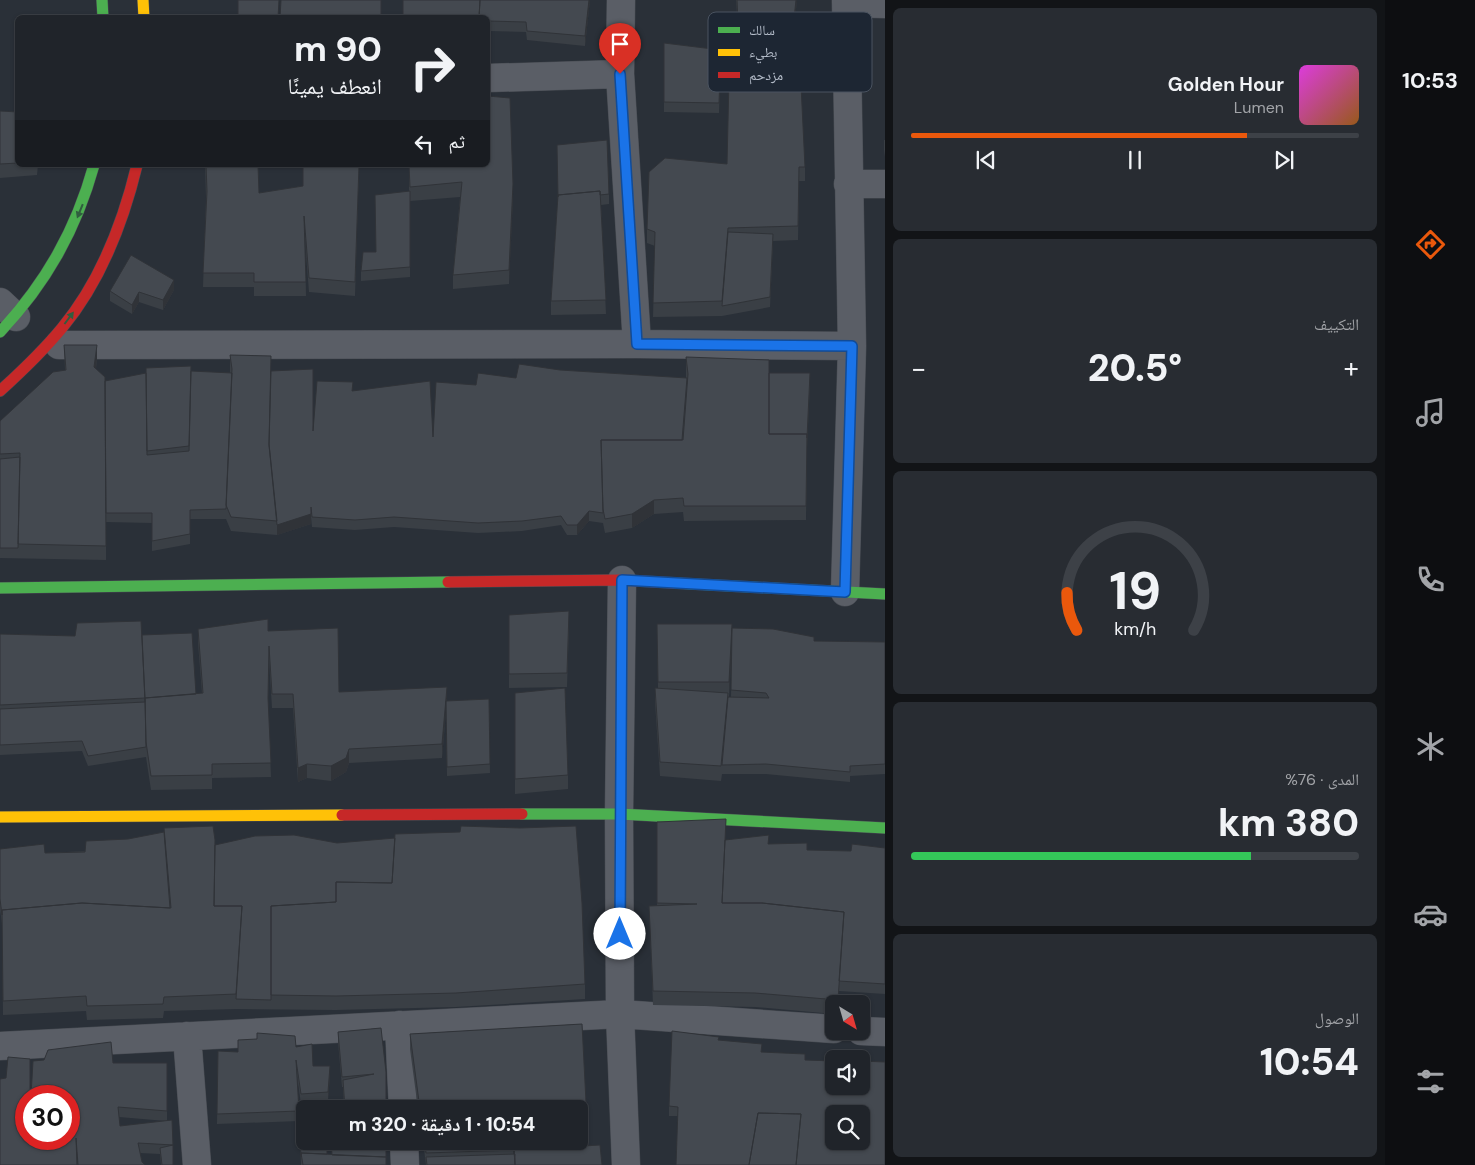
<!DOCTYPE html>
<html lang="ar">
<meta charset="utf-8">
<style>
body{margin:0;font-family:"DM Sans","Noto Naskh Arabic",sans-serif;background:#282c32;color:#f1f3f6;direction:rtl;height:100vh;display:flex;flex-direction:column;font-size:19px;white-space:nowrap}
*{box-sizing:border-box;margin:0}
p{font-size:16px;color:#a2a4a8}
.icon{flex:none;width:28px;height:28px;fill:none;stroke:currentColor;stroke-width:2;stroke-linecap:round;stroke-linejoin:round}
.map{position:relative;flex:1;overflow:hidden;direction:ltr}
.side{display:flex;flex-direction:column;gap:8px;padding:8px;background:#121417;width:500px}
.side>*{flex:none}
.banner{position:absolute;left:15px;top:15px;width:475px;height:152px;border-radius:8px;box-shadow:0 1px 4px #0004,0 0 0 1px #3d4147;direction:rtl;background:#20242a;color:#f1f3f6;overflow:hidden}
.needle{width:32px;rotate:143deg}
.controls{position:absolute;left:825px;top:995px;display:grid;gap:10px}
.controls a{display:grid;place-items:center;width:45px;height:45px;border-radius:8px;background:#20242a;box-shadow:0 1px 4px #0004,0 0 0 1px #3d4147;font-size:25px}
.speed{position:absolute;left:15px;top:1085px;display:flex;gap:10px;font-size:25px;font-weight:700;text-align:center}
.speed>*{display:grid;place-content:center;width:65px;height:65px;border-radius:50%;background:#20242a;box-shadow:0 1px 4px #0004,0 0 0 1px #3d4147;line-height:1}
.speed .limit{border:8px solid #d22;background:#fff;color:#111}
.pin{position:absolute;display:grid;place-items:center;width:42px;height:42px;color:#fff;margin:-51px -21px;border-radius:50% 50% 50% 0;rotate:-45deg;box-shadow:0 0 5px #0007}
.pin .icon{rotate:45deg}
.me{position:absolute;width:55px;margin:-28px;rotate:0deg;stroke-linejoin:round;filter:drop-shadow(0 0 4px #0008)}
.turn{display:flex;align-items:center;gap:18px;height:105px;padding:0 25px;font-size:22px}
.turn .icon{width:65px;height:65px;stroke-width:2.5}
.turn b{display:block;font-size:35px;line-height:42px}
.then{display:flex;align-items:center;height:48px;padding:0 25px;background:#0003;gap:10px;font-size:19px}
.big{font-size:38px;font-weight:800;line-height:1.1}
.side .tile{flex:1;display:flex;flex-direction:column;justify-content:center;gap:8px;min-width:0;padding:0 18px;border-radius:8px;background:#282c32}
.side .dial{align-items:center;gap:0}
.dial svg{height:130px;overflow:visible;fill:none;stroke:#3d4147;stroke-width:7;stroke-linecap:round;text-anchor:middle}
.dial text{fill:#f1f3f6;stroke:none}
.song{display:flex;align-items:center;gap:15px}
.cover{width:60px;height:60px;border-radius:8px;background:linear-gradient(135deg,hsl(300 70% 55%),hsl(30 70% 35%))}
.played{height:5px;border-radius:2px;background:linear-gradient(90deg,#ea580c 75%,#3d4147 75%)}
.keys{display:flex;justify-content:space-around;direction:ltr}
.heat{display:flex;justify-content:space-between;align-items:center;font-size:28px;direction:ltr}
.charge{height:8px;border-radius:4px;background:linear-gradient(90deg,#34c759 76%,#3d4147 0)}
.trip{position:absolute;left:296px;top:1100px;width:292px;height:50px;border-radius:8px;background:#20242a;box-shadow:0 1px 4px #0004,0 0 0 1px #3d4147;font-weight:800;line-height:50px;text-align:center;direction:rtl}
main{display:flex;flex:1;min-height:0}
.tab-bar{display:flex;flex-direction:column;width:90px;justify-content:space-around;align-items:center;background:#0d0e11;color:#a2a4a8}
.tab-bar .icon{width:35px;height:35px}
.tab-bar .current{color:#ea580c}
.tab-bar b{font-size:22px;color:#f1f3f6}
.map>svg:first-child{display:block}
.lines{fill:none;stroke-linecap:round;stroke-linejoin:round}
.street-casing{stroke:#484c53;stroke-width:29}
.fast-casing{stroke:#484c53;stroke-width:12}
.slow-casing{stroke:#484c53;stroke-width:12}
.jam-casing{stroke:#484c53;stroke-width:12}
.street{stroke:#5a5e66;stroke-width:28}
.fast{stroke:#4caf50;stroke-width:11}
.slow{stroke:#ffc107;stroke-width:11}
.jam{stroke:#c62828;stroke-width:11}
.wall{fill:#3a3f45;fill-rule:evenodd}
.shaded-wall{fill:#303338}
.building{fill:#444950;stroke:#303338;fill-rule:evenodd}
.oneway{fill:#305d3f}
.route-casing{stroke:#114b97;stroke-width:12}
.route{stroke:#1a73e8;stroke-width:9}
.key{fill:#1d2633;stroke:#4a5360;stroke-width:1}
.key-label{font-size:14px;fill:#b4bcc9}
</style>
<main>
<nav class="tab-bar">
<b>10:53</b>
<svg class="icon current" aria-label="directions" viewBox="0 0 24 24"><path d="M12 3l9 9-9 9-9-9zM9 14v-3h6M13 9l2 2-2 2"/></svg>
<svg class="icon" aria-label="music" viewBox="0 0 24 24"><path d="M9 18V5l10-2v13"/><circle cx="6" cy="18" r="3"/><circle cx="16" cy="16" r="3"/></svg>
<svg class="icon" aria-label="phone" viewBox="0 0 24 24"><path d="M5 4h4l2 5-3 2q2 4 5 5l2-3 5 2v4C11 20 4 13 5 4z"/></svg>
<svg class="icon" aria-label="climate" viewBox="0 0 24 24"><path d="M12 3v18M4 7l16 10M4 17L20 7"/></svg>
<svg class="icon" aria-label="car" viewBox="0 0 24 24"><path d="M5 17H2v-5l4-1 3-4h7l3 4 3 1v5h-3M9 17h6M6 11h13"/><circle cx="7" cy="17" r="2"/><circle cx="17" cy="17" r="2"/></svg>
<svg class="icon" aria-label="filters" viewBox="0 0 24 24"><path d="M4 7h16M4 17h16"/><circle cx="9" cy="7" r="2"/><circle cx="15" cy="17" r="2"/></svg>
</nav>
<section class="side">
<div class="tile">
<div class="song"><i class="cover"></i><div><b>Golden Hour</b><p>Lumen</p></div></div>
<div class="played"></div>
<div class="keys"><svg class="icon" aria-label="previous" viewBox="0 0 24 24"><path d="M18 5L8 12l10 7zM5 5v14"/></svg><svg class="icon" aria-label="pause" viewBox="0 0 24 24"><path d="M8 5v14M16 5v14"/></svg><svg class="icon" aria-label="next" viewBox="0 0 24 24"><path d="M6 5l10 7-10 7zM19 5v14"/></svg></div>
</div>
<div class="tile"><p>التكييف</p>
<div class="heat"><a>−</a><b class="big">20.5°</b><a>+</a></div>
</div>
<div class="tile dial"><svg viewBox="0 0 100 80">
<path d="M14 69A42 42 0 1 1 86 69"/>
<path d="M14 69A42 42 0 0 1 8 46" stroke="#ea580c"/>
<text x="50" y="56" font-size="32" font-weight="700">19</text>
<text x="50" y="72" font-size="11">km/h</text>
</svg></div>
<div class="tile"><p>المدى · 76%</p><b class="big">380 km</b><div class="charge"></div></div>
<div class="tile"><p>الوصول</p><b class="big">10:54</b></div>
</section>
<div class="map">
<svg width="885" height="1165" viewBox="0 0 885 1165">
<rect width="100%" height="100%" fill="#2a3038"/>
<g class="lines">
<defs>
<path id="street" d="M621,0L620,74L637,344
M846,3L885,4
M488,78L620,74
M848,184H885
M0,302L16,317
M59,345L637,344L852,346
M622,580L619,814L620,1014L626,1165
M845,592L852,346L846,0
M399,1025L403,1109
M861,1031L885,1032
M187,1036L197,1165
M0,1046L620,1014L834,1029
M404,1141L405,1165"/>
<path id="fast" d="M102,0L103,18
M0,332C46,283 76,230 94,165
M674,583L885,594
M0,588L448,582
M522,814H619L885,828"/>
<path id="slow" d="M143,0L144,18
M0,817L342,815"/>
<path id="jam" d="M0,391C22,371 43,351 62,328C101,281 123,223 137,165
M448,582L622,580L674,583
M342,815L522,814"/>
</defs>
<use href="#street" class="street-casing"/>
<use href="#fast" class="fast-casing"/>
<use href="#slow" class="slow-casing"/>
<use href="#jam" class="jam-casing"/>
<use href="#street" class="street"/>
<use href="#fast" class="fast"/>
<use href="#slow" class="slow"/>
<use href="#jam" class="jam"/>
</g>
<path class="wall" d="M590,0L585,46L527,40L526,32L488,31V18Z
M736,0H797L793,37L738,31Z
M664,43L721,50L719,113L664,112Z
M0,111L18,112V165H38L37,175L0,178Z
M884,140H885V157L884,150Z
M727,164L805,167V181H799L798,240L773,241L770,307L722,316L653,317L655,246L647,243V229Z
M205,165H258L259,193L303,186V165H359L355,296L309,292L305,241L306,296H254V287H203L206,198Z
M409,165L513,198L509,284L453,289V275L460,197L410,201V277L361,281V271L376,252L409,191Z
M609,194V204L601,205L606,314L551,315V301L558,199Z
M174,290L163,310L139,302L132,314L110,301V291Z
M64,345L97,359L96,369L105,381L191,371L230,373V355L271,371L313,429L353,391L433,437L476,385L560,370L686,378V357L769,373L810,383L807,448L806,520L684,521L683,512L654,514L632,528L605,533L603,523L589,521L577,535H567L561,525L522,531L478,533L394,527L355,530L312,527L311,517V524L277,535L231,531L226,519H190V544L152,551V523L106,522V560L0,558V421L65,370Z
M509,615L569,625L567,687L509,688Z
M657,624L732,628L814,641L885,642V774L850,776V782L766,774H722L721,781L660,776L655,702V688H658ZM732,646L731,697H728H729Z
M198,629L268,631L339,692L447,701L489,699L490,773L447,776L446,712L442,758L349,763L346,772L331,781L307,778L298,782L293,708H272L269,660L268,702L271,777L212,778V789L151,790L146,757L88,766L82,751L0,755V634L75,636L142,635L196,694L202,693L198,643Z
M515,693L568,775V789L515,794Z
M657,822L725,840L769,844L807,850L851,851L885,848V994L839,991L838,1004H834V1014L755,1007L653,1005L649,906H657Z
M215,845L585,984V999L456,1007L336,1010L236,1009L164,1011L163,1018L87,1020L86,1011L3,1015L2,924L0,909V849L45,853Z
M582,1024L588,1145L602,1165H426L423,1141H580V1109H418L410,1049V1034Z
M381,1028L386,1109H344L343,1087H342L338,1042V1032Z
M719,1040L762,1052L805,1060L678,1116H669V1106Z
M296,1047L313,1066L330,1075L328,1101L301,1104L297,1076L299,1121L217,1124L218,1051L238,1052Z
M113,1063H167V1120L173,1165H161L160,1154L140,1153L142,1162L145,1165H77L76,1152L30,1096ZM119,1117L166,1121L120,1126Z
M299,1111L327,1154L332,1155L331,1141H386V1165H301Z"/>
<path class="shaded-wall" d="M589,0H590L585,46V36Z
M796,0H797L793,37V28Z
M513,184V198L509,284V270Z
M174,280V290L163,310V300Z
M139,292V302L132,314V305Z
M97,345V359L94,382V367Z
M810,373L807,448L806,520L807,434Z
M654,500V514L632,528V514Z
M589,511V521L577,535V525Z
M311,514V524L277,535V525Z
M732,624V638L729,697V682Z
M447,687V701L442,758V744Z
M349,749V763L346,772L331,781V766Z
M307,764V778L298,782V768Z
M330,1066V1075L328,1101V1092Z"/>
<path class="building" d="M238,0H279L278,18H238Z
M281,0H381V18H280Z
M403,0H480L479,18H403Z
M480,0H589L585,36L527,31L526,22L488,21V18H479Z
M737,0H796L793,28L738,22Z
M730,36L799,44L805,167H799L798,226L728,228L722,301L653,303L655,232L647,229L649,172L665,158L727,164Z
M664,43L721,50L719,103L664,102Z
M488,96L510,98L513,184L509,270L453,275L462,182L410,187L409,165H488Z
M0,111L18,112V163L0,164Z
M607,140L609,194L600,195V191L558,195V197L557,145Z
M206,165H258L259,193L303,186V165H359L355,282L309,278L304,216L306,282H254V273H203L207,191Z
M410,191V267L361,271L363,252H376L375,195Z
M600,191L606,300L551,301L558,195Z
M728,232L773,234L770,297L722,306Z
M131,255L174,280L163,300L139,292L132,305L110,291Z
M64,345H97L94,367L105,377L106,546L18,544L20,453L0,454V421L53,372L66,370Z
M230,355L271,356L269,444L277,521L231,517L226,505L232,369Z
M686,357L769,360V434H807L806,506H684L683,498L654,500L632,514L605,519L603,509L601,440H683L688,374Z
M519,364L560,370L687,378L682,440H601L603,513L589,511L577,525H567L561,516L522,521L478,523L394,517L355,520L312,517L311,507V514L277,525L269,445L271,371L313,369V431L317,381L353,382L352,391L430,381L433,437L436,382L476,385L478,373L516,378Z
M191,366L189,446L147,451L146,368Z
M191,371L232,373L226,509L190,510V534L152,541V513H106L105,381L146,373L147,455L189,451Z
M769,373H810L807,438V434H769Z
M20,457L18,548H0V459Z
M569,611L567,673L509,674V615Z
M268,619V631L338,628L339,692L447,687L442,744L349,749L346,758L331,766L307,764L298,768L293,694H272L269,646L268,698L271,763L212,764V775L151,776L146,742L145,698L203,693L198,629Z
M141,621L145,698L0,705V634L75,636L77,623Z
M657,624H732L729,682H658Z
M732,628L773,629L814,637V641L885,642V764L850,766V772L766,764L722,765L728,697L769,698L766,693L731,690Z
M192,633L196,694L145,698L146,747L88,756L82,741L0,745V709L145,702L142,635Z
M565,688L568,775L515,779V693Z
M655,688L728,693L721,766L660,762Z
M489,699L490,764L447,767L446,701Z
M726,819L722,903H762L844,912L838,1000L755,993L653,991L649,906L697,904L657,903V822Z
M213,826L215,840L214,906H242L236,994L164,997L163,1004L87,1006L86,996L3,1001L2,910L82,903L171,908L164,828Z
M461,826L520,828L576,826L582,903L585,984L456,993L336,996L271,995V906L336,902V882L392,883L395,834L460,832Z
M164,832L170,908L82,903L2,910V915L0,899V849L44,844L45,853L85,852L86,841L128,839Z
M294,835L337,843L395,838L392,883L336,882V902L271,906V1000L236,999L242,906H214L215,845L255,836Z
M769,835L768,844L807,843V850L851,851L852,844L885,848V984L839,981L844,912L762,903H722L725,840Z
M582,1024L586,1102L510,1106V1109H420L410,1034Z
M381,1028L386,1072V1109H345L343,1080L374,1074L342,1077L338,1032Z
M672,1031L719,1037L718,1040L762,1044L761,1052L805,1054V1060L834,1061V1086H861V1061L885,1062V1165H796L801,1114L758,1113L749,1165H676L678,1107L669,1106ZM834,1114H861V1141H834Z
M257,1033L295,1036L296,1047L312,1044L313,1066H330L328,1092L301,1094L296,1060L299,1111L217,1114L218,1051L238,1052V1040L257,1039Z
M111,1042L113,1063H167V1111L118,1107L120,1126L172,1120L173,1145V1165H162L160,1148L173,1145L138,1143L142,1162L145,1165H78L76,1138L77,1165H0V1079L6,1078L8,1057L30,1059V1096H26V1139H69V1096H31L33,1061L44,1060L48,1050Z
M586,1106L588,1145L514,1150V1154V1141H580V1109H539Z
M299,1111H305V1141H327V1154L301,1153V1157Z
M758,1113L801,1114L796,1165H749Z
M331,1141H386V1157L332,1155Z
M425,1141H514V1150L426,1153Z
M600,1145L602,1165H515L514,1150Z
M301,1153L386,1157V1165H303Z
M515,1154V1165H427L426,1157Z"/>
<defs><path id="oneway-solid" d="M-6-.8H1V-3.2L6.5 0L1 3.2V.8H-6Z" transform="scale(1.25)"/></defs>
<g class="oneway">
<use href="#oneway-solid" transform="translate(80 211) rotate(112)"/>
<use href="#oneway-solid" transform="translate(69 318) rotate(-53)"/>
</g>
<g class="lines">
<defs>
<path id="route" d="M620,934L622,580L845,592L852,346L637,344L620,74"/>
</defs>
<use href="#route" class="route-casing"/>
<use href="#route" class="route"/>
</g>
<rect x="708" y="12" width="164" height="80" rx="8" class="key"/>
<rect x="718" y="27" width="22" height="6" fill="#4caf50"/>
<rect x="718" y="49" width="22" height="7" fill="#ffc107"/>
<rect x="718" y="72" width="22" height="6" fill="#c62828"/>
<g class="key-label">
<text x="749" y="35">سالك</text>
<text x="749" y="57">بطيء</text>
<text x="749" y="80">مزدحم</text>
</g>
</svg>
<div class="controls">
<a><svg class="needle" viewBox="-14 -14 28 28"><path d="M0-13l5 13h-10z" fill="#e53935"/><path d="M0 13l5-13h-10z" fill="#a2a4a8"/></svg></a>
<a><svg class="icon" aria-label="sound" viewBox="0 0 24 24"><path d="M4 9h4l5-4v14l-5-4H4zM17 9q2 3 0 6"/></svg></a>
<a><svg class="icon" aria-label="search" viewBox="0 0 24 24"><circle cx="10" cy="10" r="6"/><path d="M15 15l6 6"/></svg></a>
</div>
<div class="speed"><div class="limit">30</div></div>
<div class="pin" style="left:620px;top:74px;background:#d93025"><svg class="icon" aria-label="arrive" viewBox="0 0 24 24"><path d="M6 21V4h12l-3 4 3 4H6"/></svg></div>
<svg class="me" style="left:620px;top:934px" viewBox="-20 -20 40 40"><circle r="19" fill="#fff"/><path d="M0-13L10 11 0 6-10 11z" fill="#1a73e8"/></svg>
<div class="trip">10:54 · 1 دقيقة · 320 m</div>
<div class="banner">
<div class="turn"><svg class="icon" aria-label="right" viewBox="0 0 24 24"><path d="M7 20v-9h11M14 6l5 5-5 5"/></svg><div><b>90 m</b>انعطف يمينًا</div></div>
<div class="then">ثم<svg class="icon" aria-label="left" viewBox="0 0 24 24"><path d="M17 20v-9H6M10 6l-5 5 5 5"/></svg></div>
</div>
</div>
</main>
